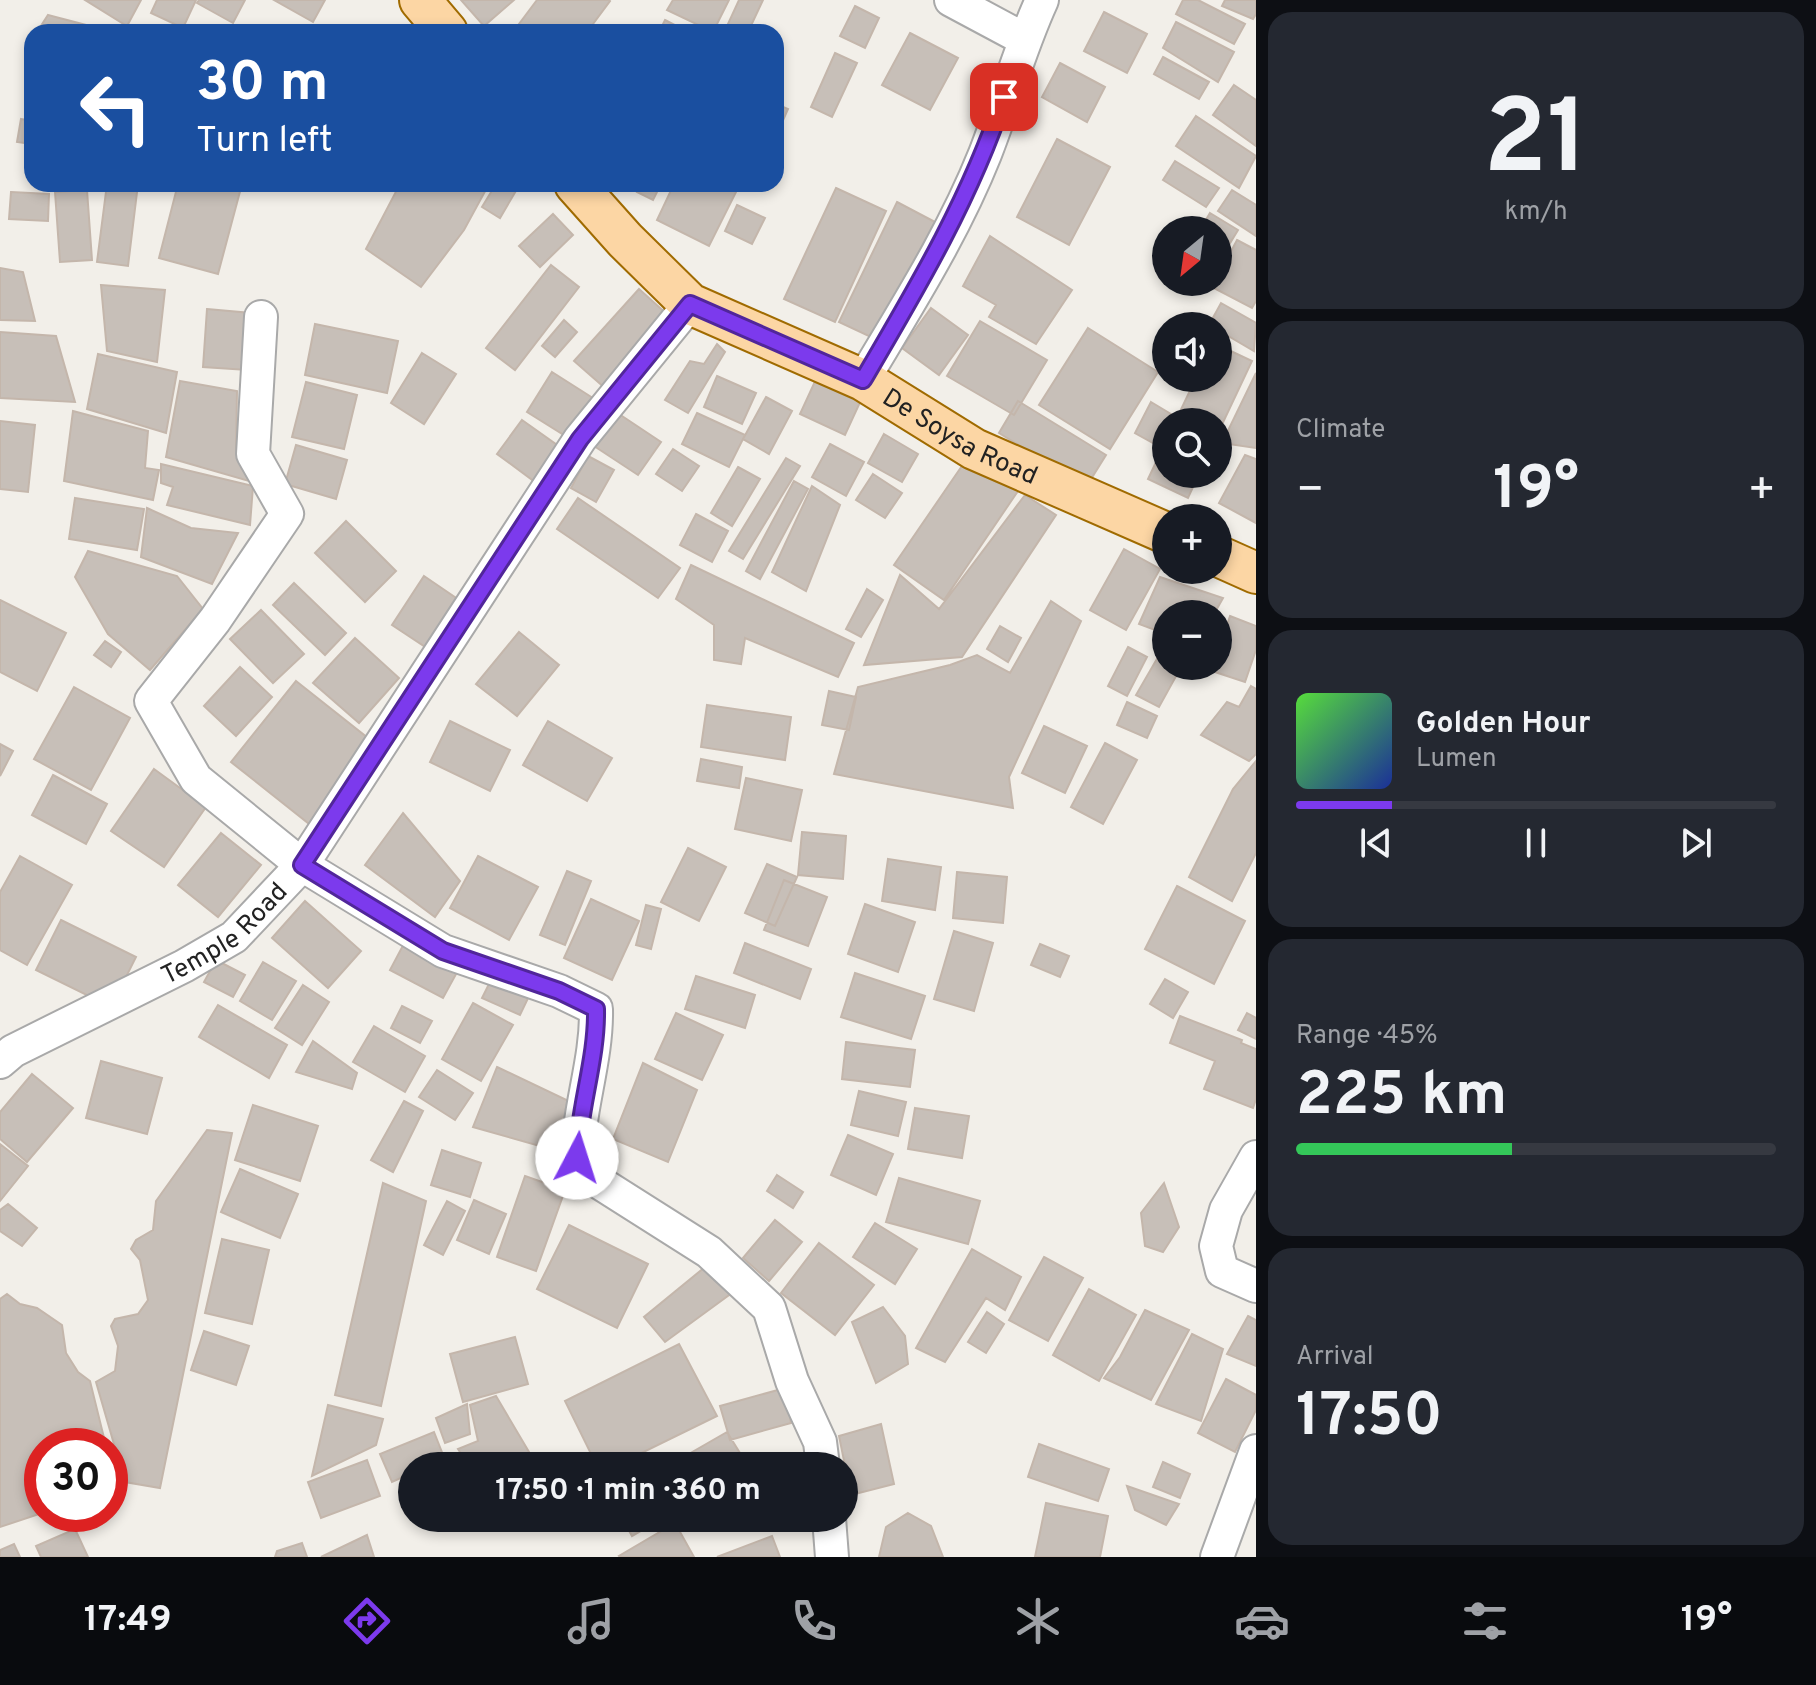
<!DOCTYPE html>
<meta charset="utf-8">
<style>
body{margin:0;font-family:Overpass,sans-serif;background:#242831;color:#f1f3f6;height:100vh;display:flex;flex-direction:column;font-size:30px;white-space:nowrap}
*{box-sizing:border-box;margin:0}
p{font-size:26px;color:#9ea1a6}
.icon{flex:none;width:44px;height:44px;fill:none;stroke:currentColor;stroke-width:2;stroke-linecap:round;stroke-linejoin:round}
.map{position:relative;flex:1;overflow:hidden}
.drawer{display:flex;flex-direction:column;gap:12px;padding:12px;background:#0d0f14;width:560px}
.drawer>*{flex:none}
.banner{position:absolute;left:24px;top:24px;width:760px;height:168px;border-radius:24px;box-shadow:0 4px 12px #0003;background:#1a4fa0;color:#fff;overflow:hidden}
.needle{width:52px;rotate:209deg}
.fabs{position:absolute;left:1152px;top:216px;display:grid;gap:16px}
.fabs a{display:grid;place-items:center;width:80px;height:80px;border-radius:50%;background:#171b24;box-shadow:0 4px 12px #0003;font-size:40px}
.speed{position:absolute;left:24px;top:1428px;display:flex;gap:16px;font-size:40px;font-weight:700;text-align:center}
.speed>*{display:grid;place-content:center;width:104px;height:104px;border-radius:50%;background:#171b24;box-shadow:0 4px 12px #0003;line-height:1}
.speed .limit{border:12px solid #d22;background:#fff;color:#111}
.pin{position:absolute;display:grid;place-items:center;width:68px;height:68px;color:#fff;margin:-34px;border-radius:16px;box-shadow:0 4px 12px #0006}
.me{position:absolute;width:88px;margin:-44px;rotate:5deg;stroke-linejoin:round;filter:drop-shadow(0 0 6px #0008)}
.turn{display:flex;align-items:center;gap:28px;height:168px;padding:0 40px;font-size:36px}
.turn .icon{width:104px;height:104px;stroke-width:2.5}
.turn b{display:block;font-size:56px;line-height:68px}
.big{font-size:60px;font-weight:700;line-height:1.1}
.drawer .widget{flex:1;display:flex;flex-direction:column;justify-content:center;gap:12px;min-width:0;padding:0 28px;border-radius:24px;background:#242831}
.drawer .dial{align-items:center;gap:0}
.dial b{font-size:104px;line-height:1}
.song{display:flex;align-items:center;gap:24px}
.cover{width:96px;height:96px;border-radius:12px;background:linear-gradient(135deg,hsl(110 70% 55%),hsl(230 70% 35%))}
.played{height:8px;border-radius:4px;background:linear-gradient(90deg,#7c3aed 20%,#363941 20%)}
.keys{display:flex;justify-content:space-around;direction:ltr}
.heat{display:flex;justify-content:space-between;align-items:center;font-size:44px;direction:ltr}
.charge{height:12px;border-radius:6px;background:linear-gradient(90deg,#34c759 45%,#363941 0)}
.trip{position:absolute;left:398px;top:1452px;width:460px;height:80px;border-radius:40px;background:#171b24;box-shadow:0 4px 12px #0003;font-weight:700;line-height:80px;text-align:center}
.dock{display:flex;height:128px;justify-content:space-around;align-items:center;background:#090b0e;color:#9ea1a6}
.dock .icon{width:56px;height:56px}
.dock .current{color:#7c3aed}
.dock b{font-size:36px;color:#f1f3f6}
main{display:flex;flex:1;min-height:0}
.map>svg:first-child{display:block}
.building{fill:#c7bfb8;stroke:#c4b6ab;stroke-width:2}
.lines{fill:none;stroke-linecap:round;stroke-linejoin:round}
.minor-casing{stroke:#a9a9a9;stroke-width:36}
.major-casing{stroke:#a06b00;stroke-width:44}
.minor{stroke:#fff;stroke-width:32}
.major{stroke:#fcd6a4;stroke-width:40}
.route-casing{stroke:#51269a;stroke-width:20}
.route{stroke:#7c3aed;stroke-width:14}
.labels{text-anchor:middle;stroke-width:8;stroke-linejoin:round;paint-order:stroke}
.street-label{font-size:26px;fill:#222;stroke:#fff}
</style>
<main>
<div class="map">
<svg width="1256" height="1557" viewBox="0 0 1256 1557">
<rect width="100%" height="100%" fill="#f2efe9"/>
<path class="building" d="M85,0H141L127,26Z
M157,0H196L183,28L151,13Z
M199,0H245L233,23L197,3Z
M274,0H325L313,22Z
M461,0H514L484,26Z
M537,0H609L610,1L587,32H513Z
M673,0H729L713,32L667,10Z
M739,0H763L748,32L727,26Z
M1183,0H1198L1245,24L1234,44L1176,14Z
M1225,0H1256V14L1253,19L1222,6Z
M855,6L879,18L865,48L840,36Z
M1104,12L1147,34L1127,73L1084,51Z
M48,15L113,32H37Z
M665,20L688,32H659Z
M1176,22L1234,52L1218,82L1163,48Z
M910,33L958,58L930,110L882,85Z
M835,53L857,63L832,117L811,107Z
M1163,57L1209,82L1199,99L1154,74Z
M1060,63L1105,87L1087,122L1042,97Z
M1234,85L1256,100V146L1213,115Z
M776,104L788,109L776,136Z
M1196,116L1256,156L1239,188L1176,146Z
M21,119L32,121V144L17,142Z
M1057,139L1110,167L1069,245L1017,217Z
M1175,161L1219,188L1206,207L1163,180Z
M107,184H138L128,266L97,262Z
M178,184H242L218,274L159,258Z
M400,184H489L464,230L421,287L366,249Z
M496,184H520L500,218L482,207Z
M641,184H661L653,200L637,192Z
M674,184H740L709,246L657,220Z
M836,188L886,211L835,322L784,299Z
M87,190L92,260L60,262L55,192Z
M1232,190L1256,205V236L1218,211Z
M11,192L49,194L48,221L9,219Z
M897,202L935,222L873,338L839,322Z
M737,205L765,218L752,244L725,231Z
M1210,213L1238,230L1218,263V230H1200Z
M553,214L573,235L540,267L519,246Z
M990,236L1072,290L1036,344L989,317L996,305L963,286Z
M1237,240L1256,250V301L1252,308L1212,287Z
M551,265L579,287L515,370L486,348Z
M0,268L23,272L35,321L0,320Z
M101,285L165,290L157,362L107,351Z
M639,289L669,316L605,388L574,361Z
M1221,303L1256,323L1254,351L1218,330V326L1209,325Z
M931,308L968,335L939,375L902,348Z
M207,309L251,313L247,370L203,367Z
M564,320L577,332L555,357L542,346Z
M980,321L1047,360L1014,415L947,376Z
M315,324L398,341L387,393L305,375Z
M1088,328L1158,372L1110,449L1039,405Z
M0,332L56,336L75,402L0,398Z
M717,344L725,352L688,413L665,400L690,361L704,364Z
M1218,345L1252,361L1218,433V422H1175L1196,378H1218Z
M422,353L456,374L424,424L391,403Z
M98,354L177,372L166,433L87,409Z
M552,372L596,400L572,440L527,412Z
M1256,373V448L1222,443Z
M717,376L756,393L742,424L704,407Z
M817,377L862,398L845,435L800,414Z
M180,381L237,391L236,449L256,483L166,457Z
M306,382L357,395L344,449L292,437Z
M766,397L792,411L769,454L743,439Z
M1018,401L1106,455L1086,487L999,433Z
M1151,402L1176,417L1173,422H1166V436L1160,447L1135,433Z
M613,410L661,442L638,475L591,444Z
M73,411L148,431L145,468L159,470L153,500L64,481Z
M697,413L745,435L729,467L682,444Z
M522,420L560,447L535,482L497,454Z
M0,421L35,425L28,492L0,489Z
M884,434L918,454L902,482L868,463Z
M1166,441V474H1199L1188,498L1148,479Z
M830,444L864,462L846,496L812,477Z
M296,445L347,460L336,499L285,484Z
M673,449L699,466L682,491L656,474Z
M1245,455L1256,459V523L1219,503Z
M588,456L614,470L596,502L571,488Z
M786,458L800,466L743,559L729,551Z
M966,460L1018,491L944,600L894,565Z
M161,464L253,486L250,525L167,505L173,487L161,483Z
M738,467L760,479L732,526L711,513Z
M873,474L902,493L885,518L856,500Z
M794,481L808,489L760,579L746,571Z
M812,486L840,505L806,591L772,572Z
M1025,495L1056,515L962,657L864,665L900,575L939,609Z
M75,498L144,509L137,550L69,539Z
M578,498L680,568L658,598L557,529Z
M147,508L191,528L238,533L212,584L141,557Z
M696,514L728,531L712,562L680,545Z
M346,521L396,571L365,602L315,553Z
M1124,549L1160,569L1126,630L1090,610Z
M88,551L177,576L203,609L150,670L108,634L75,577Z
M691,565L854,643L838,677L745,638L741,664L714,660V625L676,599Z
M424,576L465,604L433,652L392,625Z
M1160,577L1223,598L1214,614H1166V634L1139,624Z
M294,583L346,633L325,655L273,605Z
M867,589L883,600L861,637L846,629Z
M0,600L66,633L37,691L0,672Z
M1051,601L1081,621L1009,777L1013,808L834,774L858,687L950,665L977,655L1010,673Z
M261,610L304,654L273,683L230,639Z
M1230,616L1256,626V650L1245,682L1212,671L1218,666V653Z
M1000,626L1021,638L1008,662L987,649Z
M519,632L559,665L517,716L476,684Z
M355,638L399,678L359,723L313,683Z
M105,641L121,652L111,667L94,655Z
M1128,647L1147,657L1127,696L1108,686Z
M1158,657L1166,661V666L1180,669L1159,707L1136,695Z
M240,667L272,697L236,736L204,706Z
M296,681L378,746L313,827L231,762Z
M1251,686L1256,689V754L1249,761L1201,735L1227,702L1239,707Z
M74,687L130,718L91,790L34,759Z
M829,691L856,697L849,730L822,725Z
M1127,702L1157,716L1147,738L1117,725Z
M707,705L791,717L785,760L701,747Z
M450,721L510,750L490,791L430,762Z
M548,721L612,758L587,801L523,765Z
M1044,726L1087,746L1065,793L1022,773Z
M1105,743L1137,760L1103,824L1071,807Z
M0,744L13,751L0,776Z
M701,759L742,767L739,788L697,781Z
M1256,761V853L1232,901L1189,877L1233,789Z
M154,769L206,807L164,867L111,831Z
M53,775L107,804L86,844L32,815Z
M746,778L802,790L791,841L735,829Z
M403,813L460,881L435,917L365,865Z
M802,832L846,836L843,879L798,875Z
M221,833L261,865L218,917L178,885Z
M688,848L726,867L699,921L661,902Z
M20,856L72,885L27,965L0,950V892Z
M478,856L538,887L509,940L450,908Z
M888,859L941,867L935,910L882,901Z
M767,864L797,877L775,926L745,913Z
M567,871L591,881L565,945L540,935Z
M957,872L1007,877L1003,923L953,918Z
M784,880L827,897L808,946L764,930Z
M1177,886L1245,921L1214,984L1145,949Z
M591,899L639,921L612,980L564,958Z
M305,901L361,951L328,988L272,938Z
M865,904L915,922L898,972L848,954Z
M646,905L661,909L651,949L636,945Z
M61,920L136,957L111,1007L36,970Z
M954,931L993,943L974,1011L934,999Z
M408,936L461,965L443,998L390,970Z
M745,943L811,969L800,999L734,973Z
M1040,944L1069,956L1060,977L1031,965Z
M216,960L245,975L233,997L204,982Z
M263,962L296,981L272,1020L240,1001Z
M855,973L925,996L911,1039L841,1017Z
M494,974L531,992L520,1015L482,998Z
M696,976L755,995L745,1028L685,1009Z
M1165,979L1188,992L1173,1018L1150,1004Z
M303,985L329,1002L302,1045L275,1028Z
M473,1003L513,1025L481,1081L442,1059Z
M218,1005L287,1045L269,1078L199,1037Z
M402,1006L432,1021L420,1043L391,1028Z
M676,1013L723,1035L702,1080L655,1059Z
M1247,1013L1256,1018V1039L1238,1030Z
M1180,1016L1242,1040L1241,1043L1256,1049V1099L1253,1108L1204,1089L1215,1061L1170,1043Z
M374,1026L425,1056L405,1092L353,1062Z
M313,1041L357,1073L352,1089L296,1072Z
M846,1042L915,1050L910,1087L842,1079Z
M101,1061L162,1078L147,1134L86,1118Z
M643,1063L697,1090L668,1162L613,1139Z
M497,1067L575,1104L561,1152L473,1127Z
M437,1070L473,1093L455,1120L419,1097Z
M32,1074L73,1108L27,1162L0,1139V1112Z
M859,1091L906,1102L898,1136L851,1125Z
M404,1101L423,1111L393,1172L371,1160Z
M253,1105L318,1126L300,1181L235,1160Z
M915,1108L969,1116L962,1158L908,1149Z
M207,1130L232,1133L160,1488L125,1482L96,1382L115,1371L118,1346L111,1326L115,1319L138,1314L148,1300L140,1260L131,1249L136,1240L153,1230L156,1201Z
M848,1135L893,1154L876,1195L831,1175Z
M0,1144L28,1166L0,1201Z
M442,1150L481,1163L470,1197L431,1185Z
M240,1169L298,1194L280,1238L221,1212Z
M777,1175L803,1192L793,1208L767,1191Z
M525,1176L565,1190L536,1271L497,1257Z
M899,1178L980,1201L968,1244L886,1222Z
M383,1183L426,1201L381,1406L335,1395Z
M1164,1183L1179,1227L1163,1252L1145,1246L1141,1213Z
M474,1200L506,1214L489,1254L457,1240Z
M447,1201L465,1211L443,1255L424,1245Z
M8,1204L37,1228L22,1246L0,1231V1210Z
M775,1220L802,1242L769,1281L743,1258Z
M875,1223L917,1249L895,1284L853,1257Z
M569,1225L648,1264L617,1328L537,1289Z
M222,1239L269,1250L252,1324L205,1313Z
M819,1243L874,1285L835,1335L781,1293Z
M972,1249L1021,1277L1005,1310L986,1298L945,1362L916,1348Z
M1044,1257L1083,1278L1048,1341L1009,1320Z
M705,1267L736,1290L665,1342L644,1317Z
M1089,1289L1136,1315L1099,1381L1053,1355Z
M7,1294L20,1304L37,1308L62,1325L66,1353L78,1372L90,1381L106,1446H42V1513L0,1527V1299Z
M883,1307L905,1336L908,1364L876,1383L852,1322Z
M1145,1310L1189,1330L1151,1400L1104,1378L1120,1357Z
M987,1312L1004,1324L986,1353L968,1342Z
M1248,1316L1256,1320V1366L1227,1354Z
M204,1331L249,1346L236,1385L191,1370Z
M1192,1334L1223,1349L1201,1421L1156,1404Z
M515,1337L528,1384L463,1402L450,1354Z
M679,1344L717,1416L615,1466H597L565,1401Z
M1226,1379L1256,1395V1410L1235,1452L1198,1433Z
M785,1388L791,1423L730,1440L720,1406Z
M496,1396L529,1452L505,1466H469L458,1449L478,1441L470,1405Z
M467,1404L470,1434L445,1443L436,1418Z
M328,1405L383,1419L376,1445L312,1476Z
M881,1424L894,1484L851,1495L839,1436Z
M434,1432L445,1460L430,1466H412V1473L392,1482L380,1454Z
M727,1432L748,1466H668Z
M1039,1444L1109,1469L1098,1501L1028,1477Z
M367,1460L380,1496L321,1518L308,1482Z
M1163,1462L1190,1474L1180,1498L1153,1487Z
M1127,1486L1179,1504L1166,1525L1135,1510Z
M1046,1503L1108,1516L1100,1557H1035Z
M908,1513L931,1526L943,1557H879L886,1527Z
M622,1518H663L632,1536Z
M675,1523L694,1557H620L619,1556Z
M75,1529L88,1557H41L36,1546Z
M367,1535L374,1557H321Z
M772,1536L780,1557H717Z
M302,1543L307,1557H275L277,1551Z
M14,1544L20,1557H0V1550Z"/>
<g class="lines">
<defs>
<g id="minor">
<path d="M951,0L1024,39"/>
<path d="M261,317L253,454L287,514L215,620L151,701L196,779L302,865L443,951L559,991L596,1009C597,1059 579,1107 577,1158L597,1181L709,1252L769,1308L792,1381L820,1442L823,1466"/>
<path d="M863,380C907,306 953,234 985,154C1005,103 1019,50 1042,0"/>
<path id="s1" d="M0,1062L13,1051L184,966L234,937L302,865L580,439L690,304"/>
<path d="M1256,1157L1226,1210L1216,1246L1222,1271L1256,1286"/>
<path d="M829,1518L832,1557"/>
<path d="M1217,1557L1256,1451"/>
</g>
<g id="major">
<path d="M420,0L447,32"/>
<path id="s2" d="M575,184L625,240L690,304L863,380L974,449L1166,533"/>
<path d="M1218,556L1256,573"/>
</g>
</defs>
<use href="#minor" class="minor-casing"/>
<use href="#major" class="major-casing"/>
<use href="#minor" class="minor"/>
<use href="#major" class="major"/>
</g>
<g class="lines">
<defs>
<path id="route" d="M577,1158C579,1107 597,1059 596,1009L559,991L443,951L302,865L580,439L690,304L863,380C917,288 970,199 1004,97"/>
</defs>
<use href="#route" class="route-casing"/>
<use href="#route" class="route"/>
</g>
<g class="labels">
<g class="street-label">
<text dy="9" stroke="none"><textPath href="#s2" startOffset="468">De Soysa Road</textPath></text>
<text dy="9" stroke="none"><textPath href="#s1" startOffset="260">Temple Road</textPath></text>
</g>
</g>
</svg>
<div class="fabs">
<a><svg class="needle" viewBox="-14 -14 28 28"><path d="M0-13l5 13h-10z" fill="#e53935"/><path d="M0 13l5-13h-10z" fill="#9ea1a6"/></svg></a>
<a><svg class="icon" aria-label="sound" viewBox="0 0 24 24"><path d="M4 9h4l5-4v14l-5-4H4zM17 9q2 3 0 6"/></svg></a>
<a><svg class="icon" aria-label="search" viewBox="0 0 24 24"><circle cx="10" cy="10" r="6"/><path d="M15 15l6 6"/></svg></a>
<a>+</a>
<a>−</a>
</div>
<div class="speed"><div class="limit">30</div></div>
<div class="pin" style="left:1004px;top:97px;background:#d93025"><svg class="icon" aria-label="arrive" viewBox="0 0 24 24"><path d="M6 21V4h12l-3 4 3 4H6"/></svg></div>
<svg class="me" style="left:577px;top:1158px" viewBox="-20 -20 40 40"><circle r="19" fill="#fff"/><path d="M0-13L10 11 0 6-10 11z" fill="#7c3aed"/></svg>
<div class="trip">17:50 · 1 min · 360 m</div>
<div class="banner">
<div class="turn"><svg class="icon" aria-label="left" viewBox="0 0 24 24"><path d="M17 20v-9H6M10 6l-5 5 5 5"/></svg><div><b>30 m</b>Turn left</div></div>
</div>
</div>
<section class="drawer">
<div class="widget dial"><b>21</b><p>km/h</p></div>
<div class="widget"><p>Climate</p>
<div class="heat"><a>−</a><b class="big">19°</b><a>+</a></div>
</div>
<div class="widget">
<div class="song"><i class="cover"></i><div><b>Golden Hour</b><p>Lumen</p></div></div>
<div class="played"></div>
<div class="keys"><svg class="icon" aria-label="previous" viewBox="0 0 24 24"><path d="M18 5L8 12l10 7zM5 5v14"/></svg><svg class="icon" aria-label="pause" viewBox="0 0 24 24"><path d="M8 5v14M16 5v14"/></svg><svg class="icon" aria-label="next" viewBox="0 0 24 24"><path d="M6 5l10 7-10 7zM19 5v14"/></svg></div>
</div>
<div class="widget"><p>Range · 45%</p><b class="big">225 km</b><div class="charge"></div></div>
<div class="widget"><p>Arrival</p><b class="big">17:50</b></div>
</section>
</main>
<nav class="dock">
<b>17:49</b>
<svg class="icon current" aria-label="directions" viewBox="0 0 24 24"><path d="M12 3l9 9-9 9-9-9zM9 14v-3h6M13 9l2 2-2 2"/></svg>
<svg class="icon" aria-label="music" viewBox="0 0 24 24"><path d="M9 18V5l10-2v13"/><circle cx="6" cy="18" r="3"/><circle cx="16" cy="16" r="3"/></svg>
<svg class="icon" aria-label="phone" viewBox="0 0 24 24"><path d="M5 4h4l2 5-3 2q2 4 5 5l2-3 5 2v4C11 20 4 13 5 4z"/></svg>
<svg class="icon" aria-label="climate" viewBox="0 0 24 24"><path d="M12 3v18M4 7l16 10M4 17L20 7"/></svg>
<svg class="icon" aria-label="car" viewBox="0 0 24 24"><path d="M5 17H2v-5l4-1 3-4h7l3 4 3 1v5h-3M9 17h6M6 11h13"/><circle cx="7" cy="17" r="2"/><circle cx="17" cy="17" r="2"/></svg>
<svg class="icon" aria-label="filters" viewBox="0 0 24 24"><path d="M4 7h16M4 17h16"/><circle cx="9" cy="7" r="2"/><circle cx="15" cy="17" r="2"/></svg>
<b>19°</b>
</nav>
